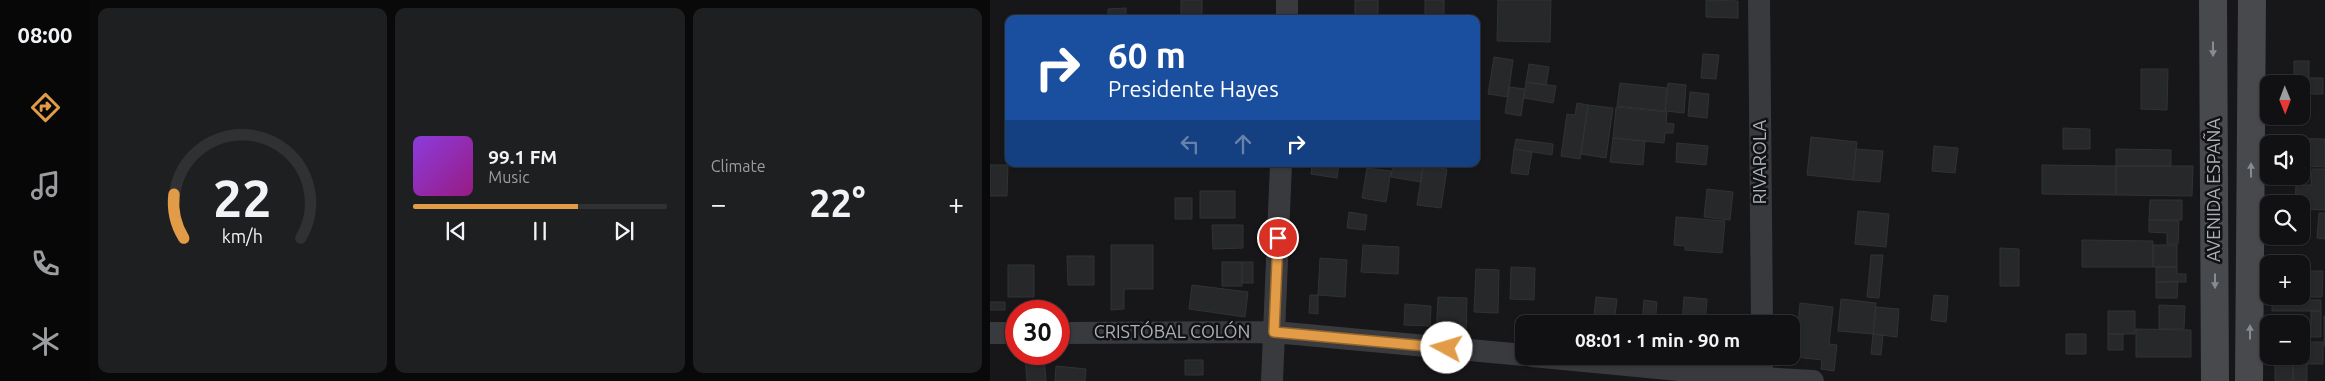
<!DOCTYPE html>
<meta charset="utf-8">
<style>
body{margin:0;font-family:Ubuntu,sans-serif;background:#1e1f21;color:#f1f3f6;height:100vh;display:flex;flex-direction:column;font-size:19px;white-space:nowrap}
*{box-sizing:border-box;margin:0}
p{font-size:16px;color:#9c9da0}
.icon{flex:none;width:28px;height:28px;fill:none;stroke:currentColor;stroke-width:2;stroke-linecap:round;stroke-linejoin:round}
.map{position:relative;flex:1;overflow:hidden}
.panel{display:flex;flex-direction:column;gap:8px;padding:8px;background:#09090a;width:900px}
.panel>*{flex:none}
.banner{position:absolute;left:15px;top:15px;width:475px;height:152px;border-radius:10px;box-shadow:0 1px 4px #0004,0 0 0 1px #303133;background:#1a4fa0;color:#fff;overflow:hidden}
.needle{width:32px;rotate:179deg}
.fabs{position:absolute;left:1270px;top:75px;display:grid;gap:10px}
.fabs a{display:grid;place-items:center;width:50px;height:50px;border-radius:10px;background:#111113;box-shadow:0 1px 4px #0004,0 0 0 1px #303133;font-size:25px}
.speed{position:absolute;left:15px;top:300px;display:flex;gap:10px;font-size:25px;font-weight:700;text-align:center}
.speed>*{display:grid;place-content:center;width:65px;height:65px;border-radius:50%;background:#111113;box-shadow:0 1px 4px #0004,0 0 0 1px #303133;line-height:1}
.speed .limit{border:8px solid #d22;background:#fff;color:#111}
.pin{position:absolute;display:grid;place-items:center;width:42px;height:42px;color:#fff;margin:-21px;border:2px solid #fff;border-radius:50%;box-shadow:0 1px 5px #0007}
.me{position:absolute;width:55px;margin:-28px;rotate:276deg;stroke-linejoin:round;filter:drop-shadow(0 0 4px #0008)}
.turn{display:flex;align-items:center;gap:18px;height:105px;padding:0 20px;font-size:22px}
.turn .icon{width:65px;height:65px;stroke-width:2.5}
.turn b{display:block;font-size:35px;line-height:42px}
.lanes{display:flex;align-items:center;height:48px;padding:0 20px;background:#0003;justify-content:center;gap:25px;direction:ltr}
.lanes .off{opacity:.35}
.big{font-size:38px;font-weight:600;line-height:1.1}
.panel .tile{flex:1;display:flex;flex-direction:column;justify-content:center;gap:8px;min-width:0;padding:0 18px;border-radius:10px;background:#1e1f21}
.panel .dial{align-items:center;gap:0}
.dial svg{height:130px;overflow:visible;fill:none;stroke:#303133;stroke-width:7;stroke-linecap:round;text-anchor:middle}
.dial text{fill:#f1f3f6;stroke:none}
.song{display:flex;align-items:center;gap:15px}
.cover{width:60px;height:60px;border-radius:8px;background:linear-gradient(135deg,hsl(270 70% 55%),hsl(310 70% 35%))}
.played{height:5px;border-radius:2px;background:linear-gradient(90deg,#e29b46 65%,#303133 65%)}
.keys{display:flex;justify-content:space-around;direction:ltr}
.heat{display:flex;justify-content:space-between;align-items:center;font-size:28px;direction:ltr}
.panel .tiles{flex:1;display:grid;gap:8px;grid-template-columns:repeat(3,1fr)}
.trip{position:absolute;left:525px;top:315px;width:285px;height:50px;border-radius:10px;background:#111113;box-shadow:0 1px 4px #0004,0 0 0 1px #303133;font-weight:600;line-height:50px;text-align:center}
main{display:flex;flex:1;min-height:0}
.dock{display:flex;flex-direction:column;width:90px;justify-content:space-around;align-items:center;background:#070708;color:#9c9da0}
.dock .icon{width:35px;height:35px}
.dock .selected{color:#e29b46}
.dock b{font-size:22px;color:#f1f3f6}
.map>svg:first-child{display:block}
.building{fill:#27282a;stroke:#313235}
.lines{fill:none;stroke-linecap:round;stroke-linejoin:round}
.street{stroke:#383a3e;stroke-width:22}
.secondary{stroke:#47494d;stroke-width:28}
.oneway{fill:#878c93}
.route-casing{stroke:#93652e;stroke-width:12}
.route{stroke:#e29b46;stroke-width:9}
.labels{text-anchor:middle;stroke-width:5;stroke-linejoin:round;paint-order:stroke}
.street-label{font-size:18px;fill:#aab0b8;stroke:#121214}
</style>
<main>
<nav class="dock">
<b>08:00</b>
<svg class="icon selected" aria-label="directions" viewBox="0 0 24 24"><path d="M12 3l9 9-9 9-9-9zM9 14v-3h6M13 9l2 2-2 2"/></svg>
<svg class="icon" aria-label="music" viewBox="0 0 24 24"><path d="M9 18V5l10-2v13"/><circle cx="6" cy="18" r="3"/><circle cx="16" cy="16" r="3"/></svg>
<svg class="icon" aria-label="phone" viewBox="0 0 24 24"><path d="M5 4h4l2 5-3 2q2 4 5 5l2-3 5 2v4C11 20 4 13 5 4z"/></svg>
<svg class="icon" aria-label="climate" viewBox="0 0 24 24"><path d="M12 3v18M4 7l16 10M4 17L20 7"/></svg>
</nav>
<section class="panel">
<div class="tiles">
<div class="tile dial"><svg viewBox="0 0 100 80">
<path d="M14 69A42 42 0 1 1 86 69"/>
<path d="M14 69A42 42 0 0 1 8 42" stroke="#e29b46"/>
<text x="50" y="56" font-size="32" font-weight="700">22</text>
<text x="50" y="72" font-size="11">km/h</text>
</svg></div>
<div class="tile">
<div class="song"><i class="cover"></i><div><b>99.1 FM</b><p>Music</p></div></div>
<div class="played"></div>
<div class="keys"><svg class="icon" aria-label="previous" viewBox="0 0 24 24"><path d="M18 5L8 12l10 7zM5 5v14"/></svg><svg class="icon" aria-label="pause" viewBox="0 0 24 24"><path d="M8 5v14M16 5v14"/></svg><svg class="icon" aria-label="next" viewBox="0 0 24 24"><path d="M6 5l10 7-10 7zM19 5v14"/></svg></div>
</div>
<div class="tile"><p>Climate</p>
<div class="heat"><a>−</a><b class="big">22°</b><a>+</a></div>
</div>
</div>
</section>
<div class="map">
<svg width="1335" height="381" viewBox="0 0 1335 381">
<rect width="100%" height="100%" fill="#171719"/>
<path class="building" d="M191,0H212V19H191Z
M365,0H388V19H365Z
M435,0H454V19H435Z
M508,0H561L560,42L507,41Z
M716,0L748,1V18L716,17Z
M136,8V19H118V9Z
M713,54L729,55L726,79L711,78Z
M504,57L523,60L518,97L498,94Z
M1304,61H1319V78H1333V94H1311V84H1304Z
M539,64L559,67L556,85L536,82Z
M1151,69H1178L1177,110L1151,109Z
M536,82L566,86L563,103L534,98Z
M630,83L677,88L675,111L627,106Z
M678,83L696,85L694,113L675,111Z
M519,87L535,89L531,116L515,113Z
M700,92L719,94L717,118L698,116Z
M587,103L598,105L590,159L571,156L577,114L585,115Z
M598,105L623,108L616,158L591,154Z
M626,107L677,112L676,123L684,124L683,133H675L674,143L623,138Z
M1073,128L1100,129V149H1073Z
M821,137L867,142L863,180L817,175Z
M623,138L655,141L653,165L620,162Z
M1282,138L1335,139V167L1311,166V144H1282Z
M526,139L563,144L562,155L524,149Z
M687,143L718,146L716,165L686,162Z
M944,146L968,148L965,173L942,171Z
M524,149L542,152L538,175L521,173Z
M866,149L893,151L890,182L863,180Z
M1126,149L1181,150V166H1126Z
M322,164H349L347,178L321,174Z
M403,164H433L431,182L401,177Z
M0,165H18L17,196H0Z
M1052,165L1126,166V195L1052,194Z
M433,166L457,169L451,208L427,205Z
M1126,166H1203L1202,196L1126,195Z
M377,168L401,171L396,202L372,198Z
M1322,169H1335V210L1311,209V204H1305L1306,185H1321Z
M717,189L743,192L740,220L714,217Z
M210,191H245V218H210Z
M185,198H202V219H185Z
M1160,200H1192V220H1159Z
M868,211L899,214L896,247L865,244Z
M359,212L377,215L375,230L357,228Z
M1329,213H1335V239L1327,238Z
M686,217L735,221L732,253L695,250V246L684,245Z
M1159,220L1189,221L1188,244H1177V233L1159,232Z
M222,225H253V248L223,249Z
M1092,240L1163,241V267H1092Z
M121,245H163V289H134V309L121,310Z
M373,245L409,247L408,274L371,272Z
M1163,245H1187V267H1163Z
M1010,248L1029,249V286H1010Z
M881,255H893L889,298L877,297Z
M77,256H104V285H78Z
M330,258L357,260L355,297L328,295Z
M232,262H252V286H232Z
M252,262H263V283H252Z
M18,265H44V297H18Z
M521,267L545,268L544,300L520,299Z
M1166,267H1187V274H1196V282H1166Z
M486,269L509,270L508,313L484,312Z
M1311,271H1333L1332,297H1295L1311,296Z
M1188,281L1187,298H1166V282Z
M202,285L258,292L255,317L199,309Z
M320,295H328V314L319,313Z
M944,295L958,296L956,322L941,320Z
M448,297L477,298L476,338L446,337Z
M606,297L627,299L624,324H603Z
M694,297L717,299L715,324H692Z
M851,299L886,303L883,334L848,331Z
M654,300L667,302L665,324H652Z
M1282,300H1331V311H1282Z
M0,302H15V310H0Z
M810,303L843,307L839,344L847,345L844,371L831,369L832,360L805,357Z
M415,304L441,306L440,326L414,325Z
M1169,305L1195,306L1194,329H1169Z
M886,307L909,309L907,337L883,334Z
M1118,311H1145V334H1118Z
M1321,311H1331V337H1321Z
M1334,316H1335V346H1334Z
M1146,329L1201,330V357H1146Z
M883,334L893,335L891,355L881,354Z
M1076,334H1096V354H1076Z
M1118,334H1133V350H1118Z
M1318,342H1333V364H1317V381H1303V356H1311V345H1318Z
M54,356L56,381H37L35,357Z
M688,356H711V363L688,361Z
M1285,356H1303V381H1285Z
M195,360H213V375H195Z
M66,366L96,369L95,381H65Z"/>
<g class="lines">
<path class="street" d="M769,0L772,324
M297,19V0
M0,333H26
M69,333L284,332L534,355
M542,356L772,378L823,381
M772,356V381
M282,381L291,164"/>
<path class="secondary" d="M1223,0L1225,381
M1259,381L1262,0"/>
</g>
<defs><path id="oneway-solid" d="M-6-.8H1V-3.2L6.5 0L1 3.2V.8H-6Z" transform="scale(1.25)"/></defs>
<g class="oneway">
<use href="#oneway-solid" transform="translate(1223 49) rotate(90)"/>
<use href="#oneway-solid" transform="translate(1261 170) rotate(-90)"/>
<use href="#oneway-solid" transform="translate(1225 281) rotate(90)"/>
<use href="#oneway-solid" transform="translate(1260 332) rotate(-90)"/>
</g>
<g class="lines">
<defs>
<path id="route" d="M288,238L284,332L457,348"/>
</defs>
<use href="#route" class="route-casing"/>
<use href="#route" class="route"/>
</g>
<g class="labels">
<g class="street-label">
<text transform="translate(770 162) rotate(-90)" y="6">RIVAROLA</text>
<text transform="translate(1224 190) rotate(-90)" y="6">AVENIDA ESPAÑA</text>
<text x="182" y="338">CRISTÓBAL COLÓN</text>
</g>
</g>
</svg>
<div class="fabs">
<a><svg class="needle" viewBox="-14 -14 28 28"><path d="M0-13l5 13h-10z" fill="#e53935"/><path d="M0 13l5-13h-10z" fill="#9c9da0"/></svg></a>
<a><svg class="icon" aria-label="sound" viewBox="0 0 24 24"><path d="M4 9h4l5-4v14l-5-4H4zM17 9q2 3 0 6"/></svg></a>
<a><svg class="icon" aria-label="search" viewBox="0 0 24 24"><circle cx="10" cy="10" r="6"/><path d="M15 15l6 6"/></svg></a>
<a>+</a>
<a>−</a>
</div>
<div class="speed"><div class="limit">30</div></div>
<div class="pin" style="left:288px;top:238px;background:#d93025"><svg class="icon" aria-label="arrive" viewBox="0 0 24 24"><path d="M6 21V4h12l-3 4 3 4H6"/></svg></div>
<svg class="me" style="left:457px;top:348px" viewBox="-20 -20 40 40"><circle r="19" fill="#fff"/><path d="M0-13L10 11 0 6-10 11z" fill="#e29b46"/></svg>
<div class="trip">08:01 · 1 min · 90 m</div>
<div class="banner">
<div class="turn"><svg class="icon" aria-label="right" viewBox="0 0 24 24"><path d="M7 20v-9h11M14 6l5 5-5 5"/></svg><div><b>60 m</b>Presidente Hayes</div></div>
<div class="lanes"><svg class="icon off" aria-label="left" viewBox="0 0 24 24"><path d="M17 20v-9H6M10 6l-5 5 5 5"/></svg><svg class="icon off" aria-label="ahead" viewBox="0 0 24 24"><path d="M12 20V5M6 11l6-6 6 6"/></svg><svg class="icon" aria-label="right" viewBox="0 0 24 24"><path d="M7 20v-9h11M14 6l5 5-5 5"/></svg></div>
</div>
</div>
</main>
